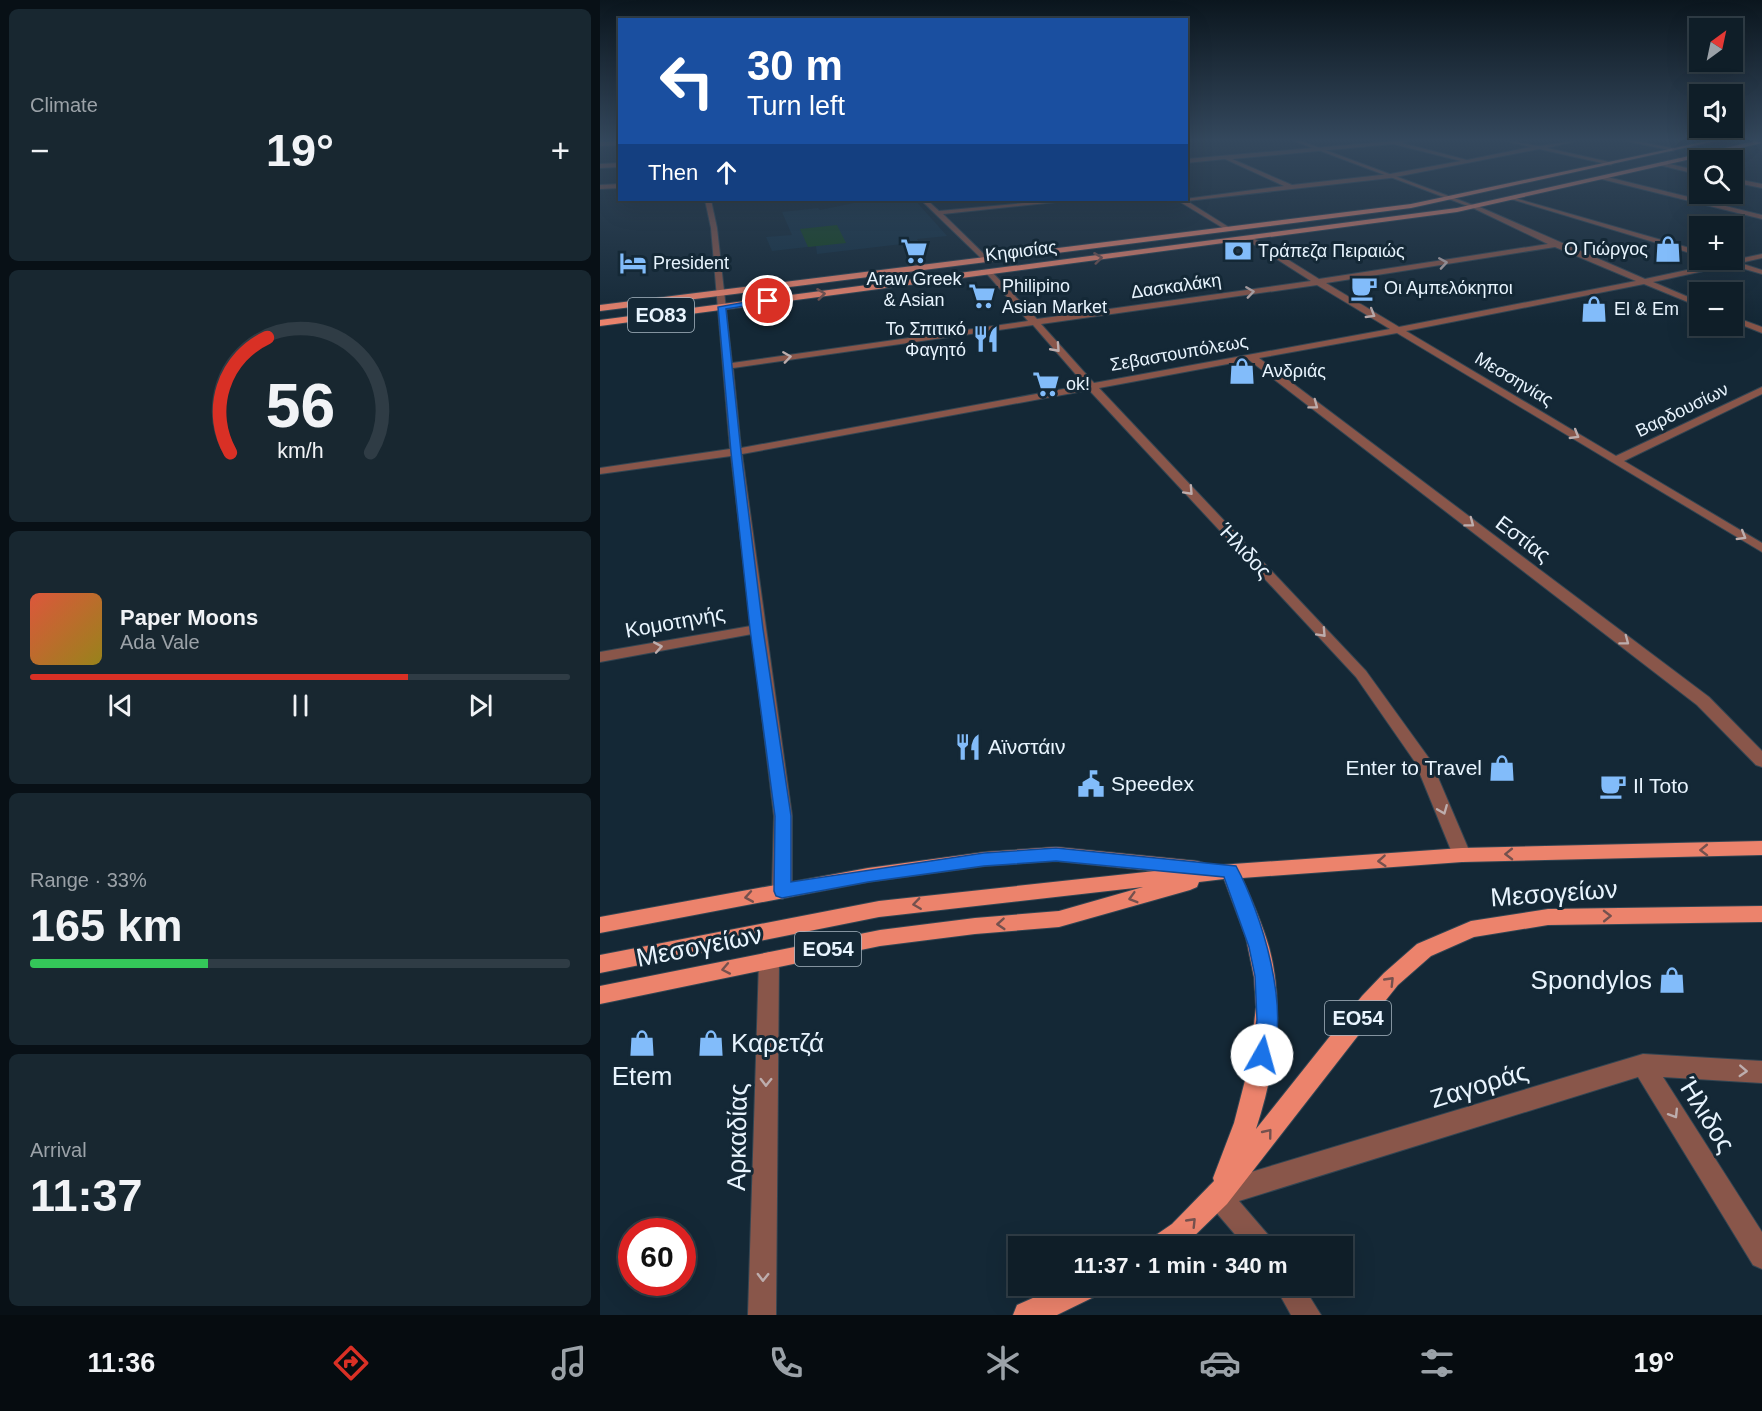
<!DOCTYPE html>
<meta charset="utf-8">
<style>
body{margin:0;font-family:Helvetica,sans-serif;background:#182730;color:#f1f3f6;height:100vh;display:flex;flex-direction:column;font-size:22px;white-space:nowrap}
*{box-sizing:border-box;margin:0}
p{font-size:20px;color:#9ba2a8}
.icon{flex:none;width:33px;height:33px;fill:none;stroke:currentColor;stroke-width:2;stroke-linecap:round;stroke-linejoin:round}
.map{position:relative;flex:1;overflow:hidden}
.side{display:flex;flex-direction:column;gap:9px;padding:9px;background:#081016;width:600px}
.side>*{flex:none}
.hud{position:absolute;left:18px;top:18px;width:570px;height:183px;border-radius:0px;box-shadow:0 6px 24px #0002,0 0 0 2px #2f3c45;background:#1a4fa0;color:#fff;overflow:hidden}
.needle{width:39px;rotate:33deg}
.buttons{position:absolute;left:1089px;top:18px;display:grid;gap:12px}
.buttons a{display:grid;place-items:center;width:54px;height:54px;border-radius:0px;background:#0f1e28;box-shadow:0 6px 24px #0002,0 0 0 2px #2f3c45;font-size:30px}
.speed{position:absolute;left:18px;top:1218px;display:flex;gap:12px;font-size:30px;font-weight:700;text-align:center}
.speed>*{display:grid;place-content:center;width:78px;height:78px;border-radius:50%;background:#0f1e28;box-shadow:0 6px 24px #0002,0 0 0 2px #2f3c45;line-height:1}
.speed .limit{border:9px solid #d22;background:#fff;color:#111}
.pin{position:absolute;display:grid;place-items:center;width:51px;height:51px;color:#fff;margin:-26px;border:3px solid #fff;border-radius:50%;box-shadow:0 2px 6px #0007}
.me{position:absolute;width:66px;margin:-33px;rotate:7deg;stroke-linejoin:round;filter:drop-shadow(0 0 4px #0008)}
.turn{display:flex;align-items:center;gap:21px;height:126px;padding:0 30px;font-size:27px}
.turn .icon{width:78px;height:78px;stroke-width:2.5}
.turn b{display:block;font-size:42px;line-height:51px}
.then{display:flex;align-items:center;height:57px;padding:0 30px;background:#0003;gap:12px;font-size:22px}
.big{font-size:45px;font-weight:600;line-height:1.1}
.side .card{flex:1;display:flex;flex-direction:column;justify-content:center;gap:9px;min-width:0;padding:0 21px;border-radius:9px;background:#182730}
.side .dial{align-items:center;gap:0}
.dial svg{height:156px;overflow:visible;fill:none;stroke:#2f3c45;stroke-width:7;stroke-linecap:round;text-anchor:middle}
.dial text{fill:#f1f3f6;stroke:none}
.song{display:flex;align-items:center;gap:18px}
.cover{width:72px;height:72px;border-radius:9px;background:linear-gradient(135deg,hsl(10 70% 55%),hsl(50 70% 35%))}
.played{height:6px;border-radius:3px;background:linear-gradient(90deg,#d93025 70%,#2f3c45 70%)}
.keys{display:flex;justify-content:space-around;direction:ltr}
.heat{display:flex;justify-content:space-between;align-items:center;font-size:33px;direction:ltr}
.charge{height:9px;border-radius:4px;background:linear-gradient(90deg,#34c759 33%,#2f3c45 0)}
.trip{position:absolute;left:408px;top:1236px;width:345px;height:60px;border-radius:0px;background:#0f1e28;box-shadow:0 6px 24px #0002,0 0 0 2px #2f3c45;font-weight:600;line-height:60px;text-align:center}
.dock{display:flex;height:96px;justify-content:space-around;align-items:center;background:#060c10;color:#9ba2a8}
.dock .icon{width:42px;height:42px}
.dock .on{color:#d93025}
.dock b{font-size:27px;color:#f1f3f6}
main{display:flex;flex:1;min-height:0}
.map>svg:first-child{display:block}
.built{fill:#163144}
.green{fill:#16441e}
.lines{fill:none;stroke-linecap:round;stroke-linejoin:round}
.minor-casing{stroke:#324552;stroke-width:2}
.tertiary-casing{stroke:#324552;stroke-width:2}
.primary-casing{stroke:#324552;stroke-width:2}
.minor{fill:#89564a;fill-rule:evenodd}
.tertiary{fill:#89564a;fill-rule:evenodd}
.primary{fill:#ec836c;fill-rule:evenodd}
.oneway{stroke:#75514e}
.oneway2{stroke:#bdadad}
.route{fill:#1a73e8;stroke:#114b97;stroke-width:1.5}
.labels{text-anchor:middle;stroke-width:6;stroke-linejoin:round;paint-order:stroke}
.far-poi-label{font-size:18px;fill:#e8f4fe;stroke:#142836;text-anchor:start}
.far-street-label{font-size:18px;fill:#e8f4fe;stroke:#142836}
.shield{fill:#142836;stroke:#a8b7c2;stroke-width:1.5}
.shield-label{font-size:20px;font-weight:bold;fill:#e8f4fe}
.street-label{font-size:21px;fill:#e8f4fe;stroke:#142836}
.poi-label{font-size:21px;fill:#e8f4fe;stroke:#142836;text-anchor:start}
.near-street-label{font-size:26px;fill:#e8f4fe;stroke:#142836}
.near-poi-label{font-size:26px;fill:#e8f4fe;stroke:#142836;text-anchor:end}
</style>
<main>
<section class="side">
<div class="card"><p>Climate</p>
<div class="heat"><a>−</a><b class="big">19°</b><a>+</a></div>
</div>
<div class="card dial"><svg viewBox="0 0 100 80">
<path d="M14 69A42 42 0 1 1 86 69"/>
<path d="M14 69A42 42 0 0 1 33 10" stroke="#d93025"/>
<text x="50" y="56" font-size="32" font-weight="700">56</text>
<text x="50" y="72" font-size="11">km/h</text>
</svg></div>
<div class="card">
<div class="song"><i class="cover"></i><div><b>Paper Moons</b><p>Ada Vale</p></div></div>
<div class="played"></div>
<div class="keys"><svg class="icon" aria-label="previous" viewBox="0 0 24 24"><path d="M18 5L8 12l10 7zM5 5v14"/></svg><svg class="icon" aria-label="pause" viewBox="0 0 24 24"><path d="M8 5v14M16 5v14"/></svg><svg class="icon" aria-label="next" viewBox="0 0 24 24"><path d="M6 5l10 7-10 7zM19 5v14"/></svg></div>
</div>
<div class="card"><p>Range · 33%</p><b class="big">165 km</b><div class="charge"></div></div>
<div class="card"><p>Arrival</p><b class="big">11:37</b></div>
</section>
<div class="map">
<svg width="1162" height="1315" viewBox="0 0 1162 1315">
<rect width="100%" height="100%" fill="#142836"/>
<path class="built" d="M268,200H315L347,236L317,239L319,242L217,254L216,246L172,251L166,237L192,235L182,212L218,208L220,210Z"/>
<path class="green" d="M237,225L246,243L208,247L200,229Z"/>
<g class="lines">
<defs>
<path id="minor" d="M20,141V145L0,146V142Z
M793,141H809L802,143L867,160L931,147L907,141L939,146L976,141L947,148L1014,163L1011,165L939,149L790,178L587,201L630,228L628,231L577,200L684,186L625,159L586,163V159ZM793,144L861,161L790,174L692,185L632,159Z
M1026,141H1036L1077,149L1074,151Z
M1061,162L1100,171V175L1059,165Z
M20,163V167L0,168V164Z
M1003,176L1162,215V219L1001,179Z
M1132,178L1162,184V188L1132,182Z
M20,184V188L0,189V185Z
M911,197L1100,251V256L911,199Z
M105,200H111L117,228L132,363L428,321L387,274L386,272L390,270L437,319L711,281L647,240L650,236L719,279L948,244L873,208L875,205L1045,279L1162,254V258L1140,263L1162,270V274L1131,265L1053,282L1100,302V307L1044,284L806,331L1016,456L1162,387V394L1024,461L1162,543V552L797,333L659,358L1109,697L1162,751V767L1156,765L1097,705L649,360L499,388L766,671L831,761L871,855L869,860L862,862L855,860L815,762L756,677L489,390L142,454L192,816V891L189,896L182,899L175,896L172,891L174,816L152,634L0,662V652L151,626L131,456L0,474V468L130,449L111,228ZM955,247L1036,281L799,327L726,283ZM717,285L790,329L494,383L441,324ZM433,325L485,385L141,448L133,368Z
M321,200H327L339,211L457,200H475L343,214L387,257L388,259L384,261Z
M1132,316L1162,327V333L1132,321Z
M169,952L176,955L179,961L176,1315H148L159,961L162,955Z
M1043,1054L1162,1061V1083L1063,1077L1162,1232V1269L1153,1265L1038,1077L639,1201L670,1237L674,1246H645L609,1204L605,1195L609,1186L618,1182Z
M675,1286H703L721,1315H691Z"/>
<path id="tertiary" d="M694,141H701L878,207L873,208Z"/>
<path id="primary" d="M1107,141H1116L811,208L0,311V305L811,204Z
M1156,141L1162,143L857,212L0,326V320L857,208Z
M1162,841V855L862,862L642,878C652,900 662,923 669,947C685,1006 675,1071 656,1129L762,996L784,973L817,944L871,921L948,909L1162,906V922L948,925L874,937L831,956L798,985L778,1010L627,1204L584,1246H549L553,1237L572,1224L614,1181L613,1178L634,1123L649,1065L656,1007L654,977L646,938L624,879L599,882L597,887L590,890L459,927L375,934L280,946L0,1004V986L280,930L375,918L459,911L543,887L279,917L0,973V955L279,901L555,871L456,861L385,866L268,882L0,933V917L268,868L385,852L456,847L597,861L604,863L605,866L862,848Z
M460,1286H502L498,1295L457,1315H413L417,1305Z"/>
</defs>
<use href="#minor" class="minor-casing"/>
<use href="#tertiary" class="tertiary-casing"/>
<use href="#primary" class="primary-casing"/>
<use href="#minor" class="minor"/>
<use href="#tertiary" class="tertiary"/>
<use href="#primary" class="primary"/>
</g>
<defs><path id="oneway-chevron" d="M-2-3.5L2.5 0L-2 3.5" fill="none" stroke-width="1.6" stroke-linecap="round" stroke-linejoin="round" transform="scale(1.5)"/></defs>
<g class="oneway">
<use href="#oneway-chevron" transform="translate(498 258) rotate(-7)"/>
<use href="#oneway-chevron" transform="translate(221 294) rotate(-7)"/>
<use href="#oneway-chevron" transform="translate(1104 850) rotate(179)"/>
<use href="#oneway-chevron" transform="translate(909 854) rotate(179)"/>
<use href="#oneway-chevron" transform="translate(782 861) rotate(176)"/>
<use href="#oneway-chevron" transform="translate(149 897) rotate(170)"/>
<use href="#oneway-chevron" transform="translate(533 898) rotate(164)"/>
<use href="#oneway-chevron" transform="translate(317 904) rotate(172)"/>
<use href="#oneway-chevron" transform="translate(1007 916) rotate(-1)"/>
<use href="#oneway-chevron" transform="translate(401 924) rotate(176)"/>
<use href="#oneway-chevron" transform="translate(126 969) rotate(169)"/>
<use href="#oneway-chevron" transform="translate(790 981) rotate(-46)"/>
<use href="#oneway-chevron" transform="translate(668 1133) rotate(-51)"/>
<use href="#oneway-chevron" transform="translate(592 1222) rotate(-46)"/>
</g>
<g class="oneway2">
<use href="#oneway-chevron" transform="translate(843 263) rotate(-9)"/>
<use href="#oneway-chevron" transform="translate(650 292) rotate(-8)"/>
<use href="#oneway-chevron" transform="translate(771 314) rotate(31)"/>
<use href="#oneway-chevron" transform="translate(456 348) rotate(48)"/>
<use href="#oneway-chevron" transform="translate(187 357) rotate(-8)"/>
<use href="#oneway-chevron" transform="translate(714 405) rotate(37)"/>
<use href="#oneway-chevron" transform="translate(975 435) rotate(31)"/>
<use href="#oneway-chevron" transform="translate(589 491) rotate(47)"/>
<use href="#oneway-chevron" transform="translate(870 523) rotate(37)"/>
<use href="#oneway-chevron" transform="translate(1142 536) rotate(31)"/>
<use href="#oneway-chevron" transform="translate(722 633) rotate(47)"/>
<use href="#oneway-chevron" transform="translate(1025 641) rotate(37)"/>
<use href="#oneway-chevron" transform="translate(58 647) rotate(-10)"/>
<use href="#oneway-chevron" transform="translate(843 810) rotate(68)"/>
<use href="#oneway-chevron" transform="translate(1143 1071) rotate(3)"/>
<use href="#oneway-chevron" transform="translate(166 1082) rotate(91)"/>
<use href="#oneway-chevron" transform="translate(1074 1114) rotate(58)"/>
<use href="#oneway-chevron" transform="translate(163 1277) rotate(91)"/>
</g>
<linearGradient id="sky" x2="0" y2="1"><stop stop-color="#0b161e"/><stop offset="0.43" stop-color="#34485d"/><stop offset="1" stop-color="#34485d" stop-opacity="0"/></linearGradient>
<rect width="1162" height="325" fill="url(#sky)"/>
<path class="route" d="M168,298L172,301L171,302L126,309L141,452L163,629L191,816V882L384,853L456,848L636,866C661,912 692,1011 670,1061L662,1064L655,1061L652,1055L657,1020L655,976L649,947L624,877L456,861L384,866L268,882L182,898L176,896L174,891L175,816L150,629L131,452L118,307Z"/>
<defs>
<symbol id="shop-bare" viewBox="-9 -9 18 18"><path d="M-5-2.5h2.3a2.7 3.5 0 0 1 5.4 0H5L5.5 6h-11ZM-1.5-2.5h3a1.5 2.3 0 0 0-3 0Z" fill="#82bcfa" stroke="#142836" stroke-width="2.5" paint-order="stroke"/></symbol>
<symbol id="supermarket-bare" viewBox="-9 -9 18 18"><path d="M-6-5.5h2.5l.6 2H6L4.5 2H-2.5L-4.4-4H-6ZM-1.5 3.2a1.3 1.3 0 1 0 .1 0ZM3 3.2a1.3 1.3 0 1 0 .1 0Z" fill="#82bcfa" stroke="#142836" stroke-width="2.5" paint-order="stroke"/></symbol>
<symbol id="bank-bare" viewBox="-9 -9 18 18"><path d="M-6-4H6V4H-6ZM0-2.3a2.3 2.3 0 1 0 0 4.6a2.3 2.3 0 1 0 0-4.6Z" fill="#82bcfa" stroke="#142836" stroke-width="2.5" paint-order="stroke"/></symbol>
<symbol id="hotel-bare" viewBox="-9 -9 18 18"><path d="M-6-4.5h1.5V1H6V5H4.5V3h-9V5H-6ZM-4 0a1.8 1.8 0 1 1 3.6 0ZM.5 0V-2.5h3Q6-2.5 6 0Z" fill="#82bcfa" stroke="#142836" stroke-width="2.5" paint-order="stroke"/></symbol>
<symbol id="cafe-bare" viewBox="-9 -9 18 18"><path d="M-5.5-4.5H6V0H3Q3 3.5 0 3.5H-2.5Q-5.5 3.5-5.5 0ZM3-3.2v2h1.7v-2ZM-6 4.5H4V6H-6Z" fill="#82bcfa" stroke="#142836" stroke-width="2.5" paint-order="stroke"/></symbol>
<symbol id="restaurant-bare" viewBox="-9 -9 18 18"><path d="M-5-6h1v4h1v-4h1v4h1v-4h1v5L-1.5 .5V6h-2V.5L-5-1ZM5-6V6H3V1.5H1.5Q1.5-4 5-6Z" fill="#82bcfa" stroke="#142836" stroke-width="2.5" paint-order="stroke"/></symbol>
<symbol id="civic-bare" viewBox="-9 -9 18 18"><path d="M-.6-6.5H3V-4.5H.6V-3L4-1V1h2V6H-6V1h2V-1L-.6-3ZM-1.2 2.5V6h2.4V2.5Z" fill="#82bcfa" stroke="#142836" stroke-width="2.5" paint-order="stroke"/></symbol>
</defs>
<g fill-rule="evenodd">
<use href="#shop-bare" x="1049" y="230" width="38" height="38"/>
<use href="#supermarket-bare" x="295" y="232" width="38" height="38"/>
<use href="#bank-bare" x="619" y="232" width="38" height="38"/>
<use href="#hotel-bare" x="14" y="244" width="38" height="38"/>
<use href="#cafe-bare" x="745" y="269" width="38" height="38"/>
<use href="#supermarket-bare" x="363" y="277" width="38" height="38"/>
<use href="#shop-bare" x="975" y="290" width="38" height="38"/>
<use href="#restaurant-bare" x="367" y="320" width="38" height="38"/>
<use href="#shop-bare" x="623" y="352" width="38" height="38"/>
<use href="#supermarket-bare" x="427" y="365" width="38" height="38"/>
<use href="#restaurant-bare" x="349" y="728" width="38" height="38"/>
<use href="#shop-bare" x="883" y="749" width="38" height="38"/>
<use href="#civic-bare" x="472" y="765" width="38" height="38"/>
<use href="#cafe-bare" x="994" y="767" width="38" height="38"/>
<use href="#shop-bare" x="1053" y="961" width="38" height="38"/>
<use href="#shop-bare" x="23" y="1024" width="38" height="38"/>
<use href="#shop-bare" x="92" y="1024" width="38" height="38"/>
</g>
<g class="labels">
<g class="far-poi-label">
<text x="1048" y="255" text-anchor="end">Ο Γιώργος</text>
<text x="658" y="257">Τράπεζα Πειραιώς</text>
<text x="53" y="269">President</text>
<text x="314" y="285" text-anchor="middle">Araw Greek<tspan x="314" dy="21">&amp; Asian</tspan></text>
<text x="402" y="292">Philipino<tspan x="402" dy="21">Asian Market</tspan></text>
<text x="784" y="294">Οι Αμπελόκηποι</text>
<text x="1014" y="315">El &amp; Em</text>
<text x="366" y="335" text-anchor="end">Το Σπιτικό<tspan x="366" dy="21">Φαγητό</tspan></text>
<text x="662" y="377">Ανδριάς</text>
<text x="466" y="390">ok!</text>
</g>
<g class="far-street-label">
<text transform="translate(421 251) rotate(-7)" y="6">Κηφισίας</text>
<text transform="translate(576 286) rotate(-8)" y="6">Δασκαλάκη</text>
<text transform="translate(579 353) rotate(-10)" y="6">Σεβαστουπόλεως</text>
<text transform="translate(914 379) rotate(31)" y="6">Μεσσηνίας</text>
<text transform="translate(1082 410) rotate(-26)" y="6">Βαρδουσίων</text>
</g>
<g class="shield">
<rect x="28" y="298" width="66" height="34" rx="4.5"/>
<rect x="195" y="932" width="66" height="34" rx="4.5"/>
<rect x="725" y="1001" width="66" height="34" rx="4.5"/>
</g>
<g class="shield-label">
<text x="61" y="322">ΕΟ83</text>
<text x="228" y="956">ΕΟ54</text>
<text x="758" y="1025">ΕΟ54</text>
</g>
<g class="street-label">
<text transform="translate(923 539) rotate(37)" y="7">Εστίας</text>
<text transform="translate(645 551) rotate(47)" y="7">Ήλιδος</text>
<text transform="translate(75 622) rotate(-10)" y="7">Κομοτηνής</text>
</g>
<g class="poi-label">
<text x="388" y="754">Αϊνστάιν</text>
<text x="882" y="775" text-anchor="end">Enter to Travel</text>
<text x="511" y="791">Speedex</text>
<text x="1033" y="793">Il Toto</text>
</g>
<g class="near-street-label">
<text transform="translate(954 893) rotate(-4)" y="9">Μεσογείων</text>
<text transform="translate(99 946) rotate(-11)" y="9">Μεσογείων</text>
<text transform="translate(879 1085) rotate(-17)" y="9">Ζαγοράς</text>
<text transform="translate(1107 1115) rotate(58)" y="9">Ήλιδος</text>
<text transform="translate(137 1137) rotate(-89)" y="9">Αρκαδίας</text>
</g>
<g class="near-poi-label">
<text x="1052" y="989">Spondylos</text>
<text x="131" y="1052" text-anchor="start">Καρετζά</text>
<text x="42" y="1085" text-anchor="middle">Etem</text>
</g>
</g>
</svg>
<div class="buttons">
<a><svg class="needle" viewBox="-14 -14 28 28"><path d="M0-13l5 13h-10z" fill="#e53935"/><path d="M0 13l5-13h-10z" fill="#9ba2a8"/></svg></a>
<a><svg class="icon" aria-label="sound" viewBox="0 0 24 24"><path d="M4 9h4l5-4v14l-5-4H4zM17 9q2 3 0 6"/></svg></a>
<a><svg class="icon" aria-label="search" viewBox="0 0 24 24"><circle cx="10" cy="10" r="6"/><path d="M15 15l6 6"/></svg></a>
<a>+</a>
<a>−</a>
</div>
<div class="speed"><div class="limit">60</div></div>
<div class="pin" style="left:168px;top:301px;background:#d93025"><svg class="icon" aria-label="arrive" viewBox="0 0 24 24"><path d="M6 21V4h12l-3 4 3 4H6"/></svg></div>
<svg class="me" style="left:662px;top:1055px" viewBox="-20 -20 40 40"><circle r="19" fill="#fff"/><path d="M0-13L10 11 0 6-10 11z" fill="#1a73e8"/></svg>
<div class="trip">11:37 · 1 min · 340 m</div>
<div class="hud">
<div class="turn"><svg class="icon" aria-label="left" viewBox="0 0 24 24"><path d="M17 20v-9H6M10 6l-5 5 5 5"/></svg><div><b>30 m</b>Turn left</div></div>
<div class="then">Then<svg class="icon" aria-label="ahead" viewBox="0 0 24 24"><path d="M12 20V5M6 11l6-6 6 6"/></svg></div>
</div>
</div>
</main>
<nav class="dock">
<b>11:36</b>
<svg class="icon on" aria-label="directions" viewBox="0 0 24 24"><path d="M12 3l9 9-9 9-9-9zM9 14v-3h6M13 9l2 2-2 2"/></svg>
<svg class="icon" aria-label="music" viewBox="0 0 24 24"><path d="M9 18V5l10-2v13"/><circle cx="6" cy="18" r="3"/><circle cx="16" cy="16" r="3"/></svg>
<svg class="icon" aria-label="phone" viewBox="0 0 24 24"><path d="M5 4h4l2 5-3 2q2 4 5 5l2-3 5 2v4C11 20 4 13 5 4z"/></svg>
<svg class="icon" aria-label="climate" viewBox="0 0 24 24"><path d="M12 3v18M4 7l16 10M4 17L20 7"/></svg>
<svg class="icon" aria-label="car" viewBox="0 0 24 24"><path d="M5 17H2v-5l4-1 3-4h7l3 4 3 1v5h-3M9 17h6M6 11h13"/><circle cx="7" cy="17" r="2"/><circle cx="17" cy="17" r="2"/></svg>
<svg class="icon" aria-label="filters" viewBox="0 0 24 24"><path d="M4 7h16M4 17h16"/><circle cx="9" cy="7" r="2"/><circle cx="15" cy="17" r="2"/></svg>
<b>19°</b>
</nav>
